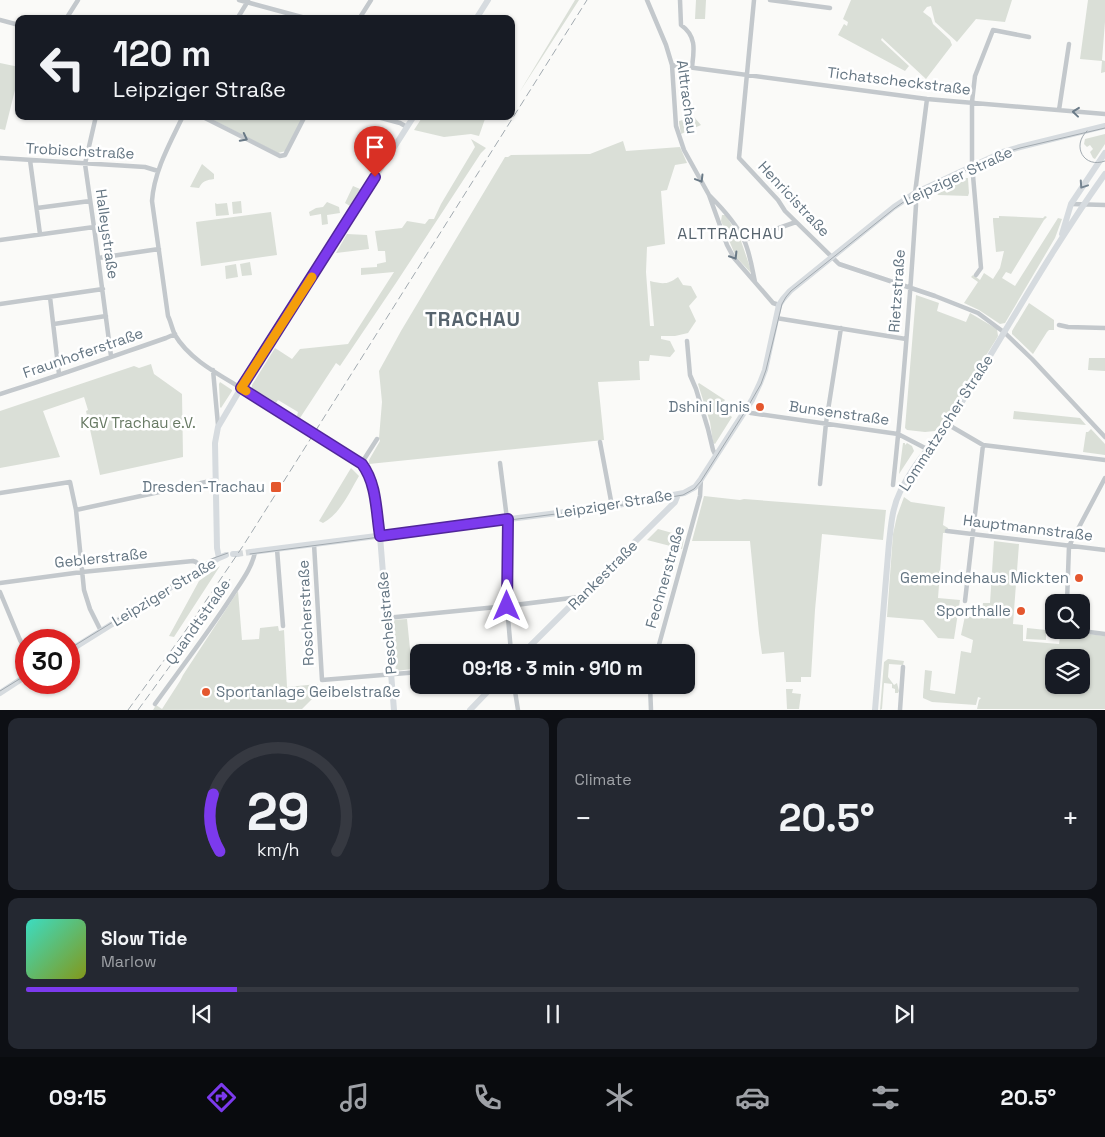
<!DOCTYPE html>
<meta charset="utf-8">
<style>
body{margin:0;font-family:"Space Grotesk",sans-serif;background:#242831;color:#f1f3f6;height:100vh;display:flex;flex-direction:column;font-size:19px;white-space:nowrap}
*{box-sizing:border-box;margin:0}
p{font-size:16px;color:#9ea1a6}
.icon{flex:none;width:28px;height:28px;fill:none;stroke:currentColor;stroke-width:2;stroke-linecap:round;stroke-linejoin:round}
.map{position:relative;height:710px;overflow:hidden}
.drawer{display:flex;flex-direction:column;gap:8px;padding:8px;background:#0d0f14;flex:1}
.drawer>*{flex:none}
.top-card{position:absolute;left:15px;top:15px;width:500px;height:105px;border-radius:10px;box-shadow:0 1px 4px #0004;background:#171b24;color:#f1f3f6;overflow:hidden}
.buttons{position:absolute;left:1045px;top:594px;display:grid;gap:10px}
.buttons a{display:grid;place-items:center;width:45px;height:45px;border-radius:10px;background:#171b24;box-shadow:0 1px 4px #0004;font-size:25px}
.speed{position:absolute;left:15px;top:629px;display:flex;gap:10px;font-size:25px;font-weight:700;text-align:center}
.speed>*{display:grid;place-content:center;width:65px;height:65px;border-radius:50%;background:#171b24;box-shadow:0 1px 4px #0004;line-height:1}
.speed .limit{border:8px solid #d22;background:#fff;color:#111}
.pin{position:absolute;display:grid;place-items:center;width:42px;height:42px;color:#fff;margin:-51px -21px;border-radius:50% 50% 50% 0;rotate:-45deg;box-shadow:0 0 5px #0007}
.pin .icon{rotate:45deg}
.me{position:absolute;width:55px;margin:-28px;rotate:0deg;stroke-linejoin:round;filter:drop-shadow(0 0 4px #0008)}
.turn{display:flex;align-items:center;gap:18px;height:105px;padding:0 15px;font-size:22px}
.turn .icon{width:65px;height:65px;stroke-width:2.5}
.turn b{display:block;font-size:35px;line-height:42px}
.big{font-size:38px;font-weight:600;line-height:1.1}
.drawer .widget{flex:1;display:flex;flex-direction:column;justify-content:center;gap:8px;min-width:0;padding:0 18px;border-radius:10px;background:#242831}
.drawer .dial{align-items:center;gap:0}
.dial svg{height:130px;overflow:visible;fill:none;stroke:#363941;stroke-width:7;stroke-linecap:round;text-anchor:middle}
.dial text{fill:#f1f3f6;stroke:none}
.song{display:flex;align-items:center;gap:15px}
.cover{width:60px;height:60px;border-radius:8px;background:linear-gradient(135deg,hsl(170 70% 55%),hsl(70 70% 35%))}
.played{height:5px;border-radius:2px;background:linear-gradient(90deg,#7c3aed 20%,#363941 20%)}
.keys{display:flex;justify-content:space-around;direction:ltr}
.heat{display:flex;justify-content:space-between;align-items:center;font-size:28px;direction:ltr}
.drawer .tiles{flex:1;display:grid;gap:8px;grid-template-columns:1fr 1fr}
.widget:last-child{grid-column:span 2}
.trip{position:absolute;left:410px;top:644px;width:285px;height:50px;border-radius:10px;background:#171b24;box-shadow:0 1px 4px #0004;font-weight:600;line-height:50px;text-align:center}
.dock{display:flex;height:80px;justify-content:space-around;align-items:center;background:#090b0e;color:#9ea1a6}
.dock .icon{width:35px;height:35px}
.dock .active{color:#7c3aed}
.dock b{font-size:22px;color:#f1f3f6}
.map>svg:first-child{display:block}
.green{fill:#dadfd7;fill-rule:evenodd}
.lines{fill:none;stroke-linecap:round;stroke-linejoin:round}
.secondary-tunnel{stroke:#d5d9db;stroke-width:6;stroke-dasharray:6 3;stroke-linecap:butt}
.street{stroke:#c3c8cc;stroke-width:4.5}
.secondary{stroke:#d6dbdf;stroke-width:6}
.tram{stroke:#a2aab0;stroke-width:1}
.rail{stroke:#a2aab0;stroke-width:1;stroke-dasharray:8 4;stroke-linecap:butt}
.oneway{stroke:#6a7a87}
.oneway2{stroke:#768591}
.route-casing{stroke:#51269a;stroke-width:12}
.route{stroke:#7c3aed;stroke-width:9}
.slow{stroke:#f59e0b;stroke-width:9}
.poi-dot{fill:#e4572e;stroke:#fff;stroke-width:2}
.labels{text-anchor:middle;stroke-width:5;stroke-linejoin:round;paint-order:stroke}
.street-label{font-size:15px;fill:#657683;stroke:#fff}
.poi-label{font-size:15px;fill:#657683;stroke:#fff;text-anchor:end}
.park-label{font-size:15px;fill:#687a64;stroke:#fff}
.neighbourhood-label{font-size:16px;letter-spacing:1px;fill:#57646e;stroke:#fff}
.district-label{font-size:20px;font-weight:bold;letter-spacing:1px;fill:#57646e;stroke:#fff}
</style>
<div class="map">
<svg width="1105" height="710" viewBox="0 0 1105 710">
<rect width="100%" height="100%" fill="#fafaf8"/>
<path class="green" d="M575,0H579L519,93Z
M696,0H706L705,19H695Z
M851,0H1012L1005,22L976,19L957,42L935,22L931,6L927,7L923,12L931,18L933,24L950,40L952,45L926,79L882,38L881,40L909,66L905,71L838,35L844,24L847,26L848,22L843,19Z
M1088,0H1105V22L1102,60L1105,61V72L1101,73L1102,61L1080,59Z
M0,63L19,67V74L5,130L0,129Z
M205,116H303L286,151L278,153Z
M423,116H486L479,136L471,134L444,137L414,130Z
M694,117L701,125L681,134L679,123V121Z
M1105,134V144L1095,159L1093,158L1090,152L1093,149L1090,145L1087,147L1084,144L1085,139Z
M471,139L486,148L481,153L396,283L340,366L336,363L300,418L297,416L298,412L278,400L276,403L275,402L252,388V385L275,348L292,359L300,349L348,344L394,272L361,275V268L377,267V264L386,262L385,251H378L375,231L402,228L407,221L425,224L429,219H434L441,204L475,147Z
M623,141L626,151L680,147L687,163L675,165L667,190L661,191L665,244L647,247L646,272L650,326H654L650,281C663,284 667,285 678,277L683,285L691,286L697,297L689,306L696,321L688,333L675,336H661V339L670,341L675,351L670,357L650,355L649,361H639L640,380L598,382L604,440L369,464V460L380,441L379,438L382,402L379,371L401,331L505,157H508L511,155L590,154Z
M202,164L214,174V179C207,180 202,181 199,188L190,187Z
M965,178H968V179L969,193L968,196L938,195L937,193L939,190Z
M353,186L360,189L350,206L345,203Z
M241,201L242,213L233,214L232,202Z
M327,202L339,207L340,213L327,215L328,224L322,225L321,214L310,216L309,212L316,208L323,207Z
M215,203L217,204L227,203L229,215L216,216Z
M271,212L277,255L201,266L196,222Z
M722,215H725L727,217L741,241L751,270V273L736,257L721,221Z
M999,216L1043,218L1045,216L1047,217L1044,220L1011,274L1006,272L1002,278L1015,286L1058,218L1062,219L1055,238L1005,323L1000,324L979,310L964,303L978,282L971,277L973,275L980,280L984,273L993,279L1000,268L1004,251L996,252L993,221V218H999Z
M347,234L367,235L369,249L336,253Z
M250,262L252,275L242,276L240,264Z
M236,264L238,277L226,279L225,266Z
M916,295L939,303L937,311L966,322L970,313L997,329L998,336L997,338L950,413L935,431L925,432L907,430L905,428Z
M1029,303L1054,320V330H1049L1047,332L1033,354L1012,334V331Z
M1089,358H1105V371L1088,370Z
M151,364L154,374L182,394L183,457L100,475L86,411L88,410L84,397L43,411L60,457L0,468V411L134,366L139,368Z
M220,382L232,390V391L221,408L220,407L219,384Z
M699,383L725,400L719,408L732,417L715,444L713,443L710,422L698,384Z
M1014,411L1080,418L1086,425L1013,419Z
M1091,429L1105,444V455L1083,452L1086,432H1088Z
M903,443H905V445L907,443L912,446L914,451L899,474Z
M351,468L359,476C349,493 340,514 323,523L319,521Z
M704,496L740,500L744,499L886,510L883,540L822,534L815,610L811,677H801V682H786L784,652L762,654L759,633L750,541H692Z
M904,497L911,502L945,507L943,525L948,528L947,533H943L938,598L960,600L954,639L938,638L923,620L887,617L893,534L897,516Z
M658,529L676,534V538L684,539L682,549L647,540Z
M994,541L1019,544L1013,624L1023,625V641L1059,644L1061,630H1068L1072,632L1105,636V709H977L979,700L981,698L978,697L976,705L932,702L923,698V695L925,670L932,671L930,690L955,694L961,651L971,653L973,640L961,635L965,616L971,617L972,614L982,615L983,603H990ZM1054,658H1081V685H1054Z
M220,566L174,637L169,636L199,581Z
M238,591L242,640L259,639L260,628L278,626L279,631L284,630L287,687L318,684L313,692L316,695L302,709L153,710L156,705L162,709L180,681L183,675Z
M407,619L412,669L396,671L391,620Z
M1027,628L1046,630V640L1026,639Z
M888,659L904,661L903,665L889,664L888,677L894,685L897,683L899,691L898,693H895V689L892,688V684L884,683L882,709L880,710L884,662Z
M786,689H793L792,693L801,694L799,709H787Z"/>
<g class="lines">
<path class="secondary-tunnel" d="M237,554L251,552"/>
<path class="street" d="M239,0L309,19
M647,0L666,45L672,65L676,126L684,150L709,195L727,245L734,258L773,303L779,305
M680,0L681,25C697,36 694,51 692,67
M754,0L739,158L778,200L785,211L839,264L935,296L978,313L1005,333L1032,359L1105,437
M770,0L830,8
M66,19L78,0
M237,19L248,1
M359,19L371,0
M0,20L19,25
M672,65L927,99L1105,114
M1059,110L1069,44
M96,116L85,164L94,227L111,356
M183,116C170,143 154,171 152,201L168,316C171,322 172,329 175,335C189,359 218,374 241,388
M201,116L280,156L285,155L305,116
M374,116L400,123L407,127
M0,158L145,167L158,171
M30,160L40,234
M710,196C723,209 736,223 744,240C750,253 752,268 755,282
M1071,204L1105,205
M37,208L90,201
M0,240L94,227
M744,240L796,222
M98,258L159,249
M976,275L981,268L972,164V102L975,76L993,30L1029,37
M50,297L59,374
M0,304L103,289
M776,318L906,339
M54,324L106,316
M1059,325L1068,327L1105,328
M687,341L690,375L696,389L708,429L713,450L716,456
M213,370L218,425
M0,394C56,377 111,357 166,338L175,334
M746,410L751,413L898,434L927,449
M947,424L983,445L1105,460
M600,442L612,506
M500,463L507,519V606L511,652
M361,464L377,439
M820,484L826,423L841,328
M893,485C903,392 910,299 916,205L915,193L927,99
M0,493L70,482L76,510L84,590L90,609L101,631
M76,510L215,480
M947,531L1105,550
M314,544L322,680L419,672
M277,549L283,626
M0,583L82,572L193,561L196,562L202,568
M0,592L20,640L26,650
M965,601L983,445
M1067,602L1069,546L1105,478
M386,618L507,606L579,597
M1074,630L1105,634
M657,652L700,496L701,479
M514,685L518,710
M650,685L651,710
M489,691L545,685
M155,704C181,668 208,633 232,596C241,582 252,568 255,552
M900,710L903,667"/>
<path class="secondary" d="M476,19L488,0
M1062,234L1071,204L1105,153
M241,388L361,464L368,472L372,485L380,536L394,710
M251,552L612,506L684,493L695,487L701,479L752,400L760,383L765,370L779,305L783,299L790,291L894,207L915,193L1003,152L1020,147L1105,126
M233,554H237
M219,558L217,548L215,443L218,427L241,388L414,116
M69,651L202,568L219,558L226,555
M524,652L675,502L677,497V495
M0,693L26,676
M470,710L494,685
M875,710L889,543C891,526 892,508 900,492C915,460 941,435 960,405C1008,328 1052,248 1105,174"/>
<path class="tram" d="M1087,131C1071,146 1084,169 1105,161
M250,554L617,506L683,495L694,489L701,481L746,410L761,384L766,370L782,304L786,297L791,291L895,208L915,194L1003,153L1020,148L1105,128
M69,649L121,617L211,559L228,553
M0,691L26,675"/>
<path class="rail" d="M128,710L184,633L243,546L587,0
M138,710L194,633L230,579"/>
</g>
<defs><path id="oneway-chevron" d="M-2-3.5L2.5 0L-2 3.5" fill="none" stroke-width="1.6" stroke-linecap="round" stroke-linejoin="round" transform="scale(1.25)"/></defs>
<g class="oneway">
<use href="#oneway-chevron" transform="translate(1076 112) rotate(-174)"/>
<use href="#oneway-chevron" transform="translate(244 138) rotate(27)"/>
<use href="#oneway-chevron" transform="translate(700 179) rotate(59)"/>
<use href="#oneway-chevron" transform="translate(734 256) rotate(58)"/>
</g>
<use class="oneway2" href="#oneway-chevron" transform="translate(1083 185) rotate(124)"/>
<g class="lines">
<defs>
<path id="route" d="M375,177L241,388L362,464C377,484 376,512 380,536L508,519L507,606"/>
</defs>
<use href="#route" class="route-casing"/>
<use href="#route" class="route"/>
<path class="slow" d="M246,391L241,388L312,277"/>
</g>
<g class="poi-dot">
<circle cx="760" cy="407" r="5"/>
<rect x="270" y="481" width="12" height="12" rx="2.5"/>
<circle cx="1079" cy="578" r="5"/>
<circle cx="1021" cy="611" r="5"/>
<circle cx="206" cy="692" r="5"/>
</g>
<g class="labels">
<g class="street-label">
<text transform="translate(899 81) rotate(7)" y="5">Tichatscheckstraße</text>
<text transform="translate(687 97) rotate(82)" y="5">Alttrachau</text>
<text transform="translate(80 151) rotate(3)" y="5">Trobischstraße</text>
<text transform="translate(958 176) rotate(-25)" y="5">Leipziger Straße</text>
<text transform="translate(794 199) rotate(47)" y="5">Henricistraße</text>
<text transform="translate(107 234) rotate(82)" y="5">Halleystraße</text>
<text transform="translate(897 291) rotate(-86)" y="5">Rietzstraße</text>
<text transform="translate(83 353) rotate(-19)" y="5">Fraunhoferstraße</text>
<text transform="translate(839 413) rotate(8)" y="5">Bunsenstraße</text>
<text transform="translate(946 423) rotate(-57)" y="5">Lommatzscher Straße</text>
<text transform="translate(614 504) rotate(-9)" y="5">Leipziger Straße</text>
<text transform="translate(1028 528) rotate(7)" y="5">Hauptmannstraße</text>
<text transform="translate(101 558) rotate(-6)" y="5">Geblerstraße</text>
<text transform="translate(603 575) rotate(-45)" y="5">Rankestraße</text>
<text transform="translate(665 577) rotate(-74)" y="5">Fechnerstraße</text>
<text transform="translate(164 592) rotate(-31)" y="5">Leipziger Straße</text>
<text transform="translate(306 613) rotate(-93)" y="5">Roscherstraße</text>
<text transform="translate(198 622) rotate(-55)" y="5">Quandtstraße</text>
<text transform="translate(387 623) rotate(-95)" y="5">Peschelstraße</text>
</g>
<g class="poi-label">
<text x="750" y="412">Dshini Ignis</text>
<text x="265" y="492">Dresden-Trachau</text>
<text x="1069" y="583">Gemeindehaus Mickten</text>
<text x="1011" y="616">Sporthalle</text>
<text x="216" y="697" text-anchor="start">Sportanlage Geibelstraße</text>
</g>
<g class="park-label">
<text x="138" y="428">KGV Trachau e.V.</text>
</g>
<g class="neighbourhood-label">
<text x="731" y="239">ALTTRACHAU</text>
</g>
<g class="district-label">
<text x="473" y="326">TRACHAU</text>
</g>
</g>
</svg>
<div class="buttons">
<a><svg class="icon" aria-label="search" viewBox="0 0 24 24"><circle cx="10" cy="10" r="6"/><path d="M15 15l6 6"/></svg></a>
<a><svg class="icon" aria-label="layers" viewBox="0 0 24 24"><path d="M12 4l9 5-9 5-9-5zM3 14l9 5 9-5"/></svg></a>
</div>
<div class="speed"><div class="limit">30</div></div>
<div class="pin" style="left:375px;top:177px;background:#d93025"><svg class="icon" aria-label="arrive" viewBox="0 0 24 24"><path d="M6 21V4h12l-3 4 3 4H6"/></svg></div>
<svg class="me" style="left:507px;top:606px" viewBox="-20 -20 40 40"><path d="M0-17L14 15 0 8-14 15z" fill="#7c3aed" stroke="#fff" stroke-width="4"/></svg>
<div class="trip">09:18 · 3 min · 910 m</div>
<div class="top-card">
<div class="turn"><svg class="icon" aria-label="left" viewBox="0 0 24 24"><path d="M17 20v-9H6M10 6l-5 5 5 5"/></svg><div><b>120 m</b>Leipziger Straße</div></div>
</div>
</div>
<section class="drawer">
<div class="tiles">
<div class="widget dial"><svg viewBox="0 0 100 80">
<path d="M14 69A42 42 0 1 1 86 69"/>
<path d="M14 69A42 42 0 0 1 10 34" stroke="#7c3aed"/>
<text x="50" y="56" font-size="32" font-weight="700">29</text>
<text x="50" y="72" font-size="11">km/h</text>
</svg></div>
<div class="widget"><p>Climate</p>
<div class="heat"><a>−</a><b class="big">20.5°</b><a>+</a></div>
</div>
<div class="widget">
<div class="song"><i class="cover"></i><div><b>Slow Tide</b><p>Marlow</p></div></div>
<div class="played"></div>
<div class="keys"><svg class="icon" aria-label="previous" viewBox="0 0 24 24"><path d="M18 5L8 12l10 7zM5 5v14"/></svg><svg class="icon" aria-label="pause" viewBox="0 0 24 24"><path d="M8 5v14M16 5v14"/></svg><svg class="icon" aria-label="next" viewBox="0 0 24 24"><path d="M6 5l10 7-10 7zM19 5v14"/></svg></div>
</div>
</div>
</section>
<nav class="dock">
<b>09:15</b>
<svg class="icon active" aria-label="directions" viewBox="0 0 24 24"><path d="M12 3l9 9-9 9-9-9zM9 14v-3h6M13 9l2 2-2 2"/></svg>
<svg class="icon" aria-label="music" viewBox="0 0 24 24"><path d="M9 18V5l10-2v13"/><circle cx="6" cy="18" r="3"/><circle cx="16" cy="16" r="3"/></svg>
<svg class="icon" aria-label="phone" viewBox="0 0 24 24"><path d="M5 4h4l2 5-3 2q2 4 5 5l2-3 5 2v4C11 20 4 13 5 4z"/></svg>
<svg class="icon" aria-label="climate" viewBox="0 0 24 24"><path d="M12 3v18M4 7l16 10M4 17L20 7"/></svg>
<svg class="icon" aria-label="car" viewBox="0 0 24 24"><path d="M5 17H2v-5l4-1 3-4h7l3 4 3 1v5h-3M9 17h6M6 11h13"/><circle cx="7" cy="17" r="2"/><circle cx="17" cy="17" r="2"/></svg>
<svg class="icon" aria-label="filters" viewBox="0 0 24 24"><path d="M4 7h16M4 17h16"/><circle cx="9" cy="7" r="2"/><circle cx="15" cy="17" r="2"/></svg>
<b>20.5°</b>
</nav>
